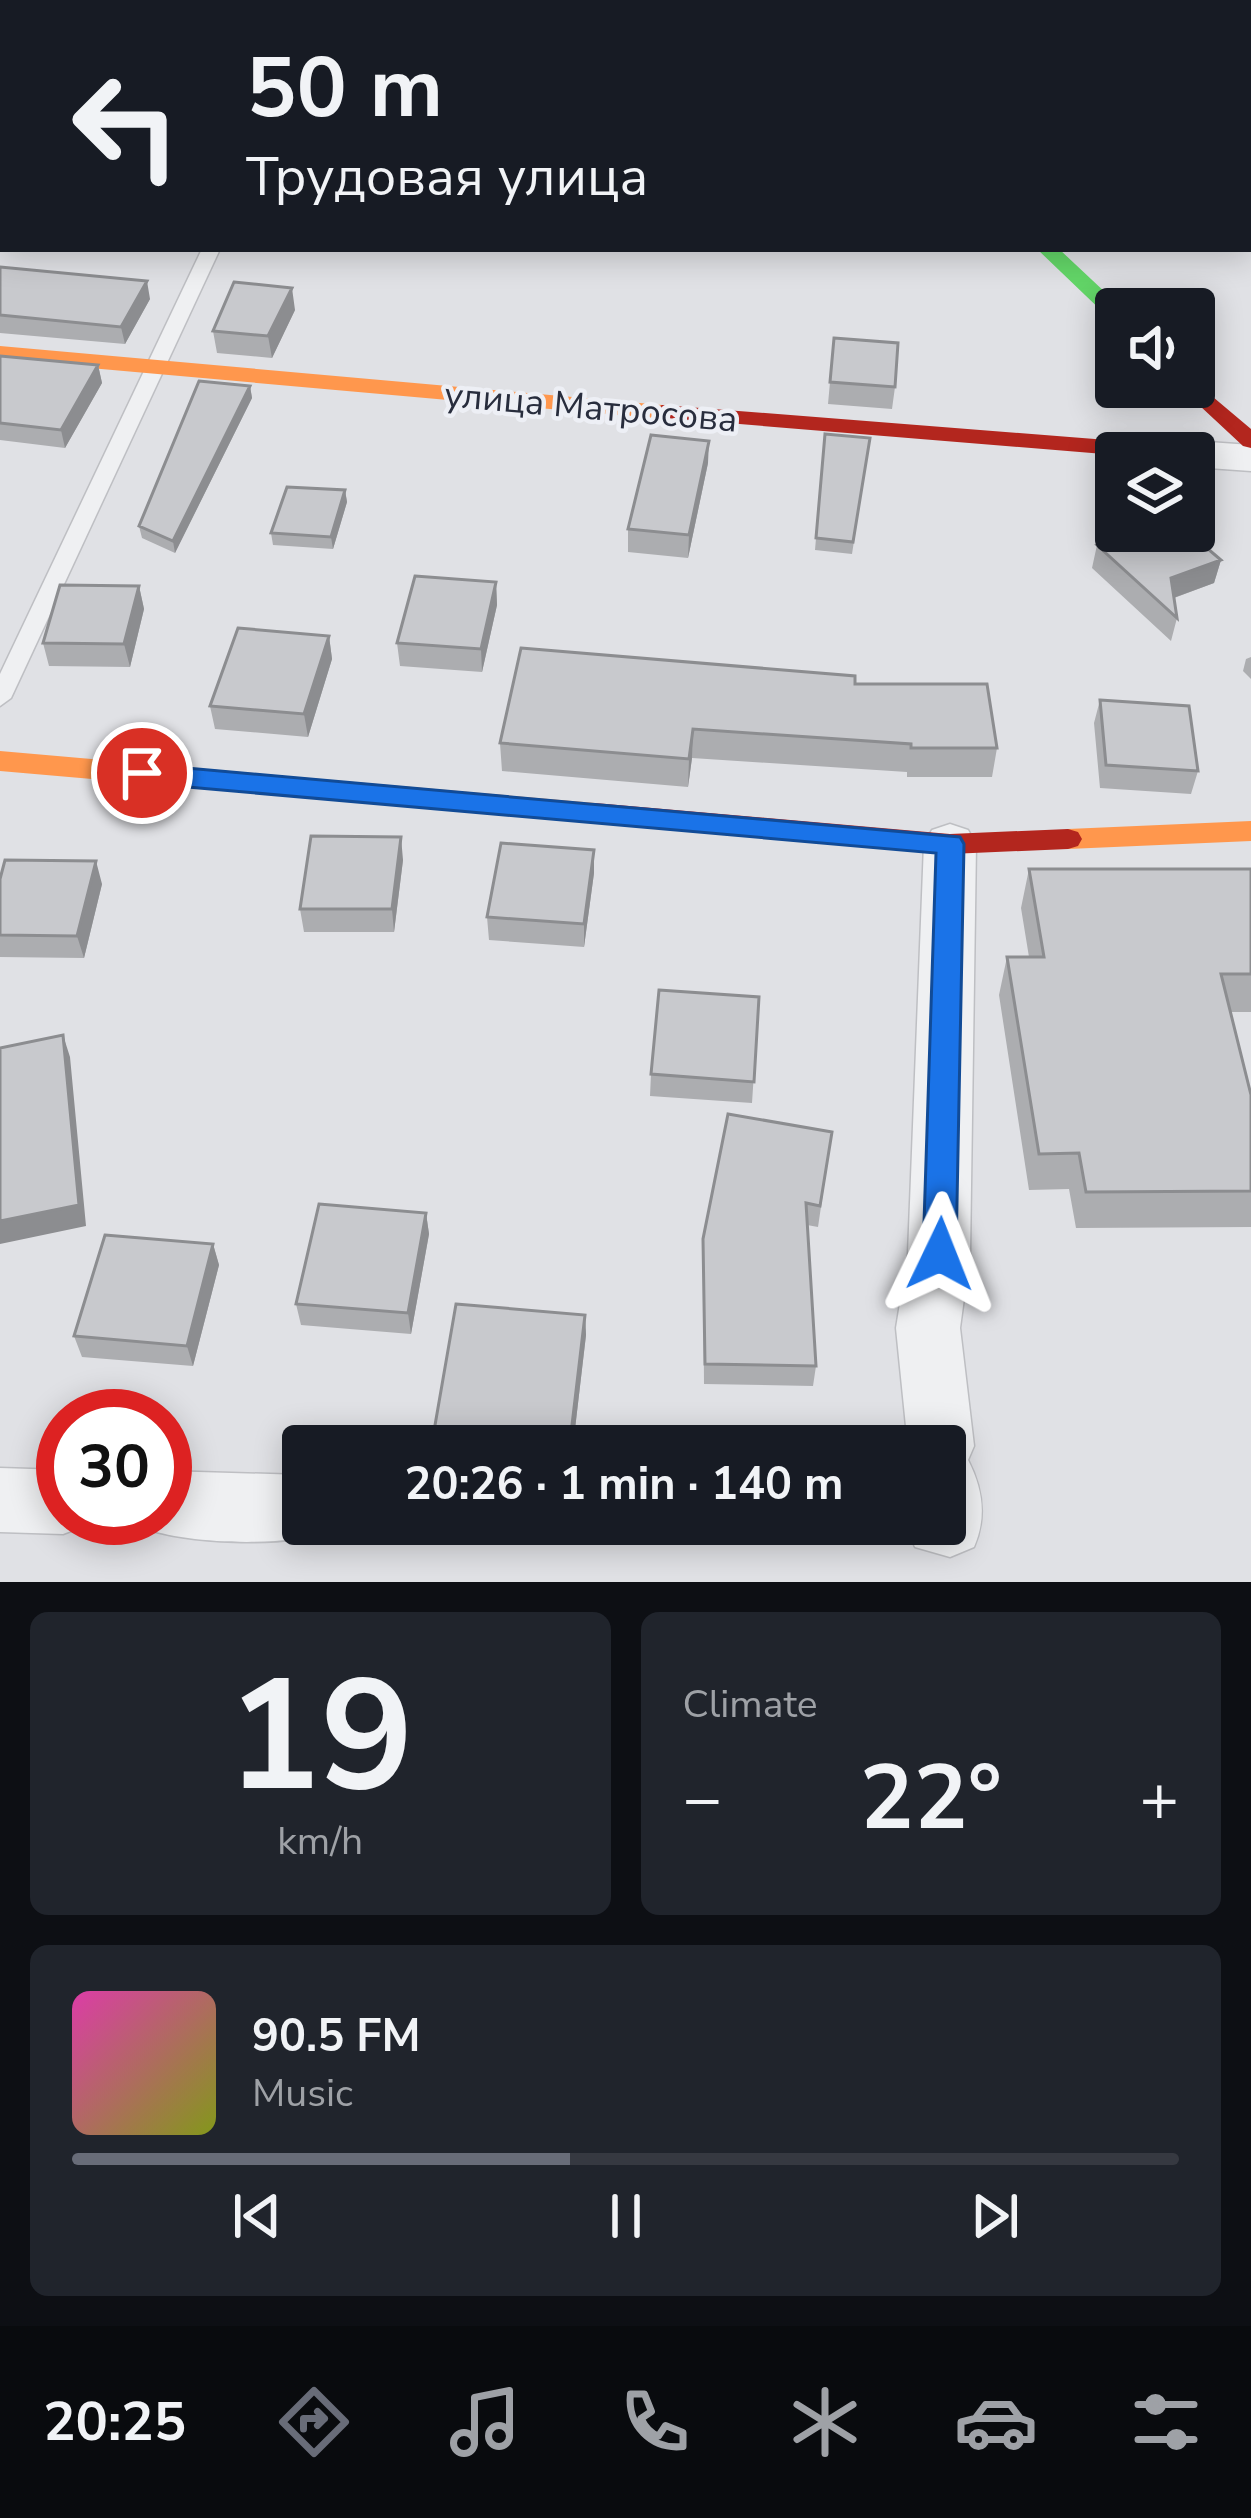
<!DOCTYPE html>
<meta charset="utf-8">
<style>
body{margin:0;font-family:"Nunito Sans",sans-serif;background:#20242c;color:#f1f3f6;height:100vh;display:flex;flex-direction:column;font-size:45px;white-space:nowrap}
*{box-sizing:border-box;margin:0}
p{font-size:39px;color:#9ea1a6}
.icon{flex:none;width:66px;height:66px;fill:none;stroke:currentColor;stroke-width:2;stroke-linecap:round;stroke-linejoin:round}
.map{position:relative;height:1582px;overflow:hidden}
.sheet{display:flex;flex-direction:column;gap:30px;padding:30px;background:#0d0f14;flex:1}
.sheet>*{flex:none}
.top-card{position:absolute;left:0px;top:0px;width:1251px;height:252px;box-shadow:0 6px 30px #0003;background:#171b24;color:#f1f3f6;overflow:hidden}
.tools{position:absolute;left:1095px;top:288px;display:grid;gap:24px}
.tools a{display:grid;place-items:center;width:120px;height:120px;border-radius:12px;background:#171b24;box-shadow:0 6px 30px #0003;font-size:60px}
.speed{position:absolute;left:36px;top:1389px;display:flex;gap:24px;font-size:60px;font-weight:700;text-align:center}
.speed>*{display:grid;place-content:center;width:156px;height:156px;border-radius:50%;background:#171b24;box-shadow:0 6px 30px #0003;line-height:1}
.speed .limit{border:18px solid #d22;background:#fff;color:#111}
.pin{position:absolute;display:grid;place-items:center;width:102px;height:102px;color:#fff;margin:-51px;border:6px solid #fff;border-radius:50%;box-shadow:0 3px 12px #0007}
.me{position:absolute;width:132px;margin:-66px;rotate:2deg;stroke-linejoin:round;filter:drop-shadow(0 0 9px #0008)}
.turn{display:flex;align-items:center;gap:42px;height:252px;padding:0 48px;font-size:54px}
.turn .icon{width:156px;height:156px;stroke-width:2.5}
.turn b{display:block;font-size:84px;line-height:102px}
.big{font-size:90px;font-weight:700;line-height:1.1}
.sheet .card{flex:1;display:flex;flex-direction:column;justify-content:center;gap:18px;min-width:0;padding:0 42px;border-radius:18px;background:#20242c}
.sheet .dial{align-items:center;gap:0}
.dial b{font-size:156px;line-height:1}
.song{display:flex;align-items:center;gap:36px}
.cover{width:144px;height:144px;border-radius:18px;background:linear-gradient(135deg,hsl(320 70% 55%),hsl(70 70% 35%))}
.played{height:12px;border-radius:6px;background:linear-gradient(90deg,#686c78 45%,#363941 45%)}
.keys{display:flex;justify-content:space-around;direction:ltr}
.heat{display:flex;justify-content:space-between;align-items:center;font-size:66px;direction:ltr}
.sheet .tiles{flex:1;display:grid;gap:30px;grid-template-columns:1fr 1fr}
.card:last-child{grid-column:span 2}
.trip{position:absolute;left:282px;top:1425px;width:684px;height:120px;border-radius:12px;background:#171b24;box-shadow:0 6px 30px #0003;font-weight:700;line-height:120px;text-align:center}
.tabs{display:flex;height:192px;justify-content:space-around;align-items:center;background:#090b0e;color:#9ea1a6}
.tabs .icon{width:84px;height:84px}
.tabs .current{color:#686c78}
.tabs b{font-size:54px;color:#f1f3f6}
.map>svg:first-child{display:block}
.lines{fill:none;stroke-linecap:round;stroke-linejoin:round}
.lane-casing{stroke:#bebfc3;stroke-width:3}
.street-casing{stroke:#bebfc3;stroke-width:3}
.lane{fill:#eff0f2;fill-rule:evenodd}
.street{fill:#eff0f2;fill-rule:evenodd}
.fast{fill:#63d668;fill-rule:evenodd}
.slow{fill:#ff974d;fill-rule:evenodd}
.jam{fill:#b3261e;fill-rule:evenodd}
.wall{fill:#acadb0}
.shaded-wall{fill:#8c8d90}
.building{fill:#c8c9cd;stroke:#8c8d90;stroke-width:3}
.route{fill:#1a73e8;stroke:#114b97;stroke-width:3}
.labels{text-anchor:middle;stroke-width:9;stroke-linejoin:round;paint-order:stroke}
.street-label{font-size:36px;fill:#282d3d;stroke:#edeff5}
</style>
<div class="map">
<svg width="1251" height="1582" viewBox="0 0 1251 1582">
<rect width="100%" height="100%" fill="#e0e1e5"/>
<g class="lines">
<defs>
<path id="lane" d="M202,249H220L11,698L0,706V674Z"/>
<path id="street" d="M1194,441L1251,445V471L1194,467V453H1173L1179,445Z
M950,824L968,830L976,844L970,1254L960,1328L974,1446L968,1460C983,1489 987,1517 974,1547L950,1557L915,1547L905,1524H945V1446H908L896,1328L908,1254L924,844L932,830Z
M0,1468L63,1470V1518H90L87,1525L63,1534L0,1532Z
M165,1471L303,1475V1524H330L327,1531C285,1548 184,1544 141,1527L137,1518H165Z"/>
</defs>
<use href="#lane" class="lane-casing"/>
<use href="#street" class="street-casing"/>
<use href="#lane" class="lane"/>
<use href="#street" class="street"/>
<path class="fast" d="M1037,249H1059L1123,309H1116V320L1109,318Z"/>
<path class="slow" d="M773,0H792L794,3H775Z
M0,346L662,405L673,412L662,419L0,360Z
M0,751L595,803L609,813L595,823L0,771Z
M1251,821V841L1068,849L1058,846L1054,839L1058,832L1068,829Z"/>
<path class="jam" d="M1194,381L1251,429V448L1243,446L1185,392L1182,387H1194Z
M662,405L1183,446L1194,453L1116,455L654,417L651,412Z
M595,803L950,834L1068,829L1078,832L1082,839L1078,846L1068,849L950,854L595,823L581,813Z"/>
</g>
<path class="wall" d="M3,91V152H0V94Z
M0,267L150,299L125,344L0,333Z
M295,310L272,358L217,353L213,331Z
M834,338L895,387L892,409L828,404Z
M0,356L98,365L102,383L65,448L0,440Z
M250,386L252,398L175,553L142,538L139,526Z
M825,434L870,438L852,554L815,550Z
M708,463L688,558L628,552V529Z
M345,490L347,502L333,549L273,545L271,533Z
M1097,545L1221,560L1214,583L1174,598L1177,618L1171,641L1092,568Z
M496,582L497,605L482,672L400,666L397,643Z
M139,586L144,609L130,667L49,666L43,643Z
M329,636L332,659L308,737L215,729L210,706Z
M1251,657V679L1243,671L1246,659Z
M855,684L997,748L992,777H907V772L692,758L688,787L502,771L500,743Z
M1100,700L1198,771L1191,794L1100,788L1094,723Z
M403,860L394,932H304L300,909Z
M1029,869H1251V1012H1230L1251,1095V1227L1076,1228L1069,1189L1029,1190L999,995L1007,957H1029L1021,908Z
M594,873L584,947L489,940L487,917Z
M0,879L102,884L84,958L0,957Z
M759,997L752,1103L650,1096L651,1074Z
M832,1132L818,1227L807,1225L816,1366L813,1386L704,1384L703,1239Z
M426,1213L429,1234L411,1334L301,1325L296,1304Z
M213,1244L219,1265L193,1366L82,1357L74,1336Z
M585,1315L586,1335L573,1446H436L434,1431Z"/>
<path class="shaded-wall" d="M1251,76V96L1248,97V77Z
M147,281L150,299L125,344L121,327Z
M292,288L295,310L272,358L268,336Z
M98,365L102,383L65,448L61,430Z
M250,386L252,398L175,553L173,541Z
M709,441L708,463L688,558L689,535Z
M345,490L347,502L333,549L331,537Z
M1221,560L1214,583L1165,601L1171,578Z
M496,582L497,605L482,672L481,649Z
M139,586L144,609L130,667L124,644Z
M329,636L332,659L308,737L304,714Z
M693,729L692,758L688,787L689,759Z
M401,837L403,860L394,932L392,909Z
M594,850V873L584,947V924Z
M96,861L102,884L84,958L77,936Z
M63,1035L70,1057L86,1226L0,1244V1221Z
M426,1213L429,1234L411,1334L408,1313Z
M213,1244L219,1265L193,1366L187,1346Z
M585,1315L586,1335L573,1446H570Z"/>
<path class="building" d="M1017,0H1065L1068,3H1016Z
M3,39V69L0,68V43Z
M1248,60L1251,62V76L1248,77Z
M3,91V136H0V94Z
M0,267L147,281L121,327L0,315Z
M234,282L292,288L268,336L213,331Z
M834,338L898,343L895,387L830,382Z
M0,356L98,365L61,430L0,423Z
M199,381L250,386L173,541L139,526Z
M825,434L870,438L853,542L816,538Z
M651,435L709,441L689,535L628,529Z
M287,487L345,490L331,537L271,533Z
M1132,531H1187L1221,560L1171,578L1177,618L1097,545Z
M415,576L496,582L481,649L397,643Z
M60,585L139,586L124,644L43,643Z
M238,628L329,636L304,714L210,706Z
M521,648L855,676V684H987L997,748H911V744L693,729L689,759L500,743Z
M1100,700L1189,706L1198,771L1106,765Z
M311,836L401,837L392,909H300Z
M501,843L594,850L584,924L487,917Z
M5,860L96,861L77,936L0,935V879Z
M1029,869H1251V974H1221L1251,1095V1191L1086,1192L1079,1153L1039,1154L1007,957H1044Z
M659,990L759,997L754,1082L651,1074Z
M63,1035L79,1205L0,1221V1048Z
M728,1114L832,1132L820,1206L806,1203L816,1366L705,1364L703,1239Z
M319,1204L426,1213L408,1313L296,1304Z
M105,1235L213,1244L187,1346L74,1336Z
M456,1304L585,1315L570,1442L434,1431Z"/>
<path class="route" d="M142,764L960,837L964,844L956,1254L951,1264L940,1269L928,1264L923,1254L936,853L142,783L129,773Z"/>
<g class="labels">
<g class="street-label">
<text transform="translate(591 406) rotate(5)" y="13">улица Матросова</text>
</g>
</g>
</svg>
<div class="tools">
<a><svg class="icon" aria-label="sound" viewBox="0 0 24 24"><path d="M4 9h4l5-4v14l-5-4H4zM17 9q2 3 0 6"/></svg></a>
<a><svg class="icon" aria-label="layers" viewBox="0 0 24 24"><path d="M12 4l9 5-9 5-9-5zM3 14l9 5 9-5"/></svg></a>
</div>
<div class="speed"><div class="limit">30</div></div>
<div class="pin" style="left:142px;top:773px;background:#d93025"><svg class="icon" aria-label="arrive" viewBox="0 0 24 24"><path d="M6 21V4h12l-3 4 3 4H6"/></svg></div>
<svg class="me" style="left:940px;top:1254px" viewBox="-20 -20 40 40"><path d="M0-17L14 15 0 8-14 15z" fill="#1a73e8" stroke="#fff" stroke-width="4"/></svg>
<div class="trip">20:26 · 1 min · 140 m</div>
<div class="top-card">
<div class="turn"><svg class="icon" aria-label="left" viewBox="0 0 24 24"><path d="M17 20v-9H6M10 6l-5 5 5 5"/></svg><div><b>50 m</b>Трудовая улица</div></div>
</div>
</div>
<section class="sheet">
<div class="tiles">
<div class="card dial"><b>19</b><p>km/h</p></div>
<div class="card"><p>Climate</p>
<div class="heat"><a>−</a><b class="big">22°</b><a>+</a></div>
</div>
<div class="card">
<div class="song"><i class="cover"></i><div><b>90.5 FM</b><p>Music</p></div></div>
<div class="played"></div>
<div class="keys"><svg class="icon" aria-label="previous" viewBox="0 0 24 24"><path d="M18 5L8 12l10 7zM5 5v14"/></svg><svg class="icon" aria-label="pause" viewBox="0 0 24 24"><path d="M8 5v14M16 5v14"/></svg><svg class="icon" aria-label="next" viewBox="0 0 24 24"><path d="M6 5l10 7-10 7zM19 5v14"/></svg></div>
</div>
</div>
</section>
<nav class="tabs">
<b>20:25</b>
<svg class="icon current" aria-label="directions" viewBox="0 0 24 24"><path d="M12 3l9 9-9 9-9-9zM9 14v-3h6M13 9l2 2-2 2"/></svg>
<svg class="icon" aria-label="music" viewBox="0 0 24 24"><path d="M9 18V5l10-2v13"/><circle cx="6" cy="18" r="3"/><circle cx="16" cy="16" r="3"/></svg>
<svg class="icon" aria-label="phone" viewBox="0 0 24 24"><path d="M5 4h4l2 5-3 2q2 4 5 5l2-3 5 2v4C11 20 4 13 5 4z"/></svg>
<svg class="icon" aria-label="climate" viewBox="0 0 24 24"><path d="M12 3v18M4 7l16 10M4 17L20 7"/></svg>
<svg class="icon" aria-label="car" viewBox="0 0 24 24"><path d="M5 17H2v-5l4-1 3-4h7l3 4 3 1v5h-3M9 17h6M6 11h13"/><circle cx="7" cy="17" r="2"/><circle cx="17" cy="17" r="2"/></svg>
<svg class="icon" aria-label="filters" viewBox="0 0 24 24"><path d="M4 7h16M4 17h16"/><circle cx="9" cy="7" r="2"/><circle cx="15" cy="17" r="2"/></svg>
</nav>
